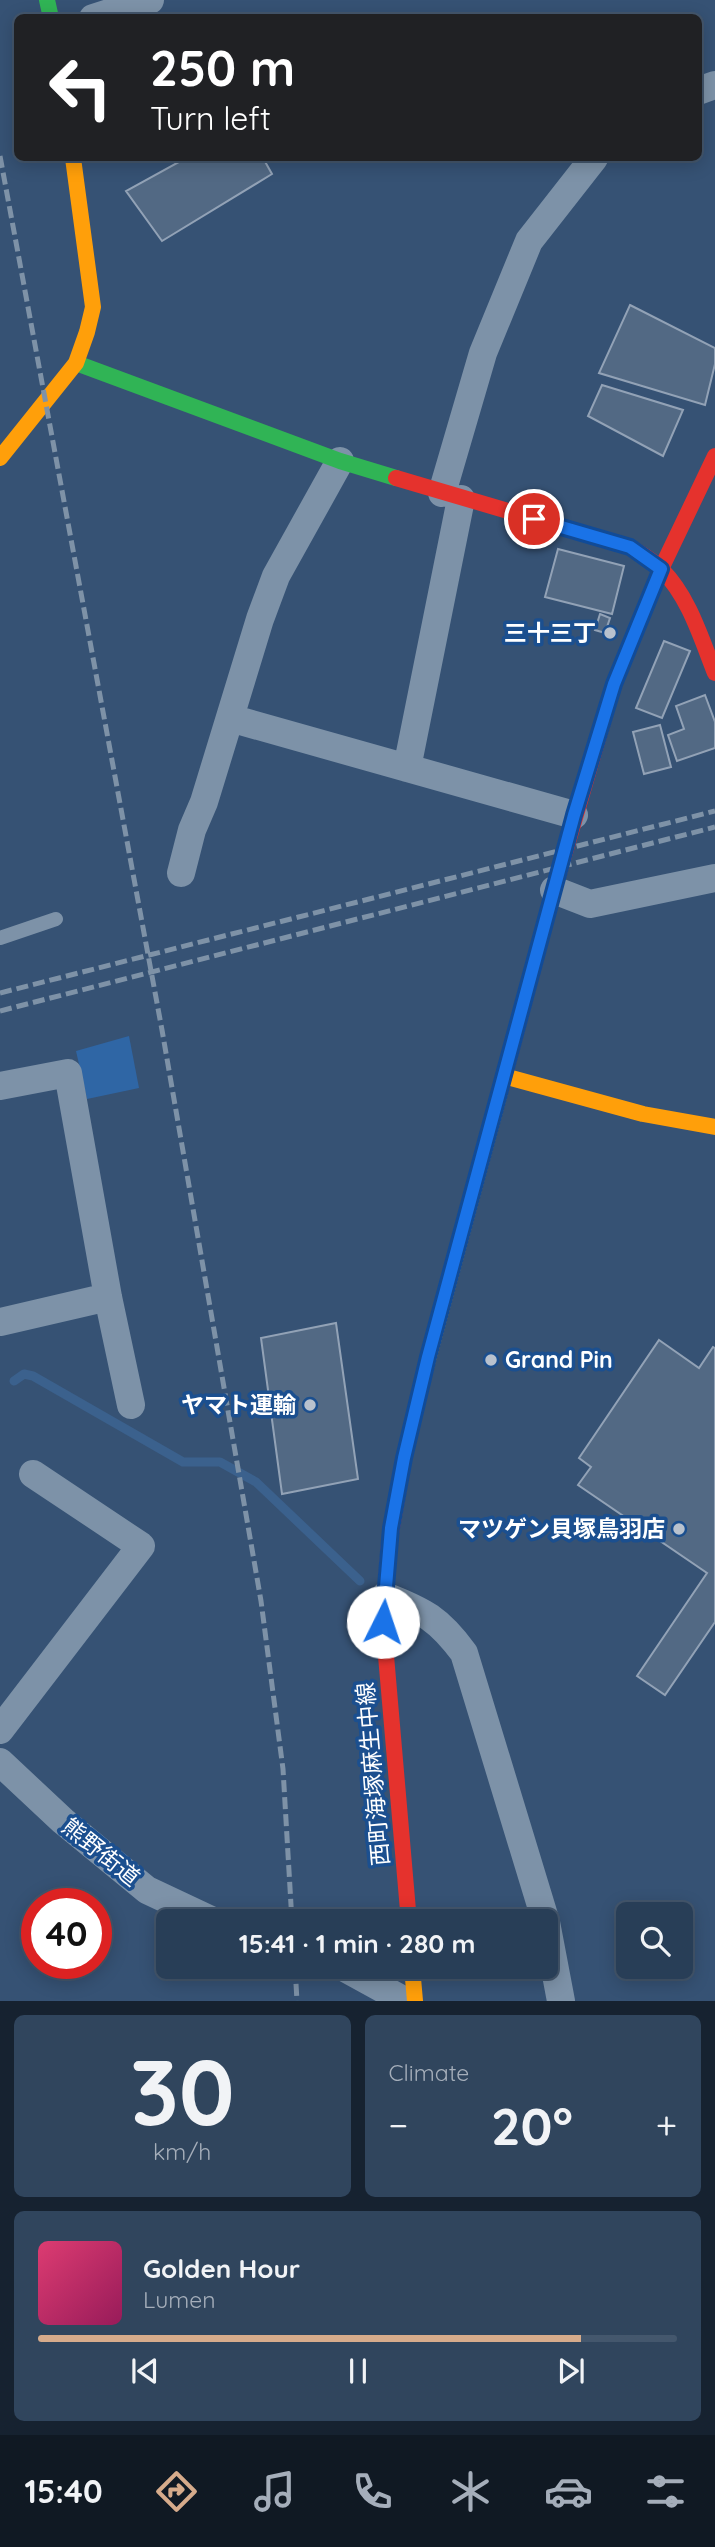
<!DOCTYPE html>
<meta charset="utf-8">
<style>
body{margin:0;font-family:Quicksand,"Noto Sans JP",sans-serif;background:#30455d;color:#f1f3f6;height:100vh;display:flex;flex-direction:column;font-size:26px;white-space:nowrap}
*{box-sizing:border-box;margin:0}
p{font-size:23px;color:#a5aeba}
.icon{flex:none;width:38px;height:38px;fill:none;stroke:currentColor;stroke-width:2;stroke-linecap:round;stroke-linejoin:round}
.map{position:relative;height:2001px;overflow:hidden}
.details{display:flex;flex-direction:column;gap:14px;padding:14px;background:#162230;flex:1}
.details>*{flex:none}
.hud{position:absolute;left:14px;top:14px;width:688px;height:147px;border-radius:10px;box-shadow:0 4px 18px #0003,0 0 0 2px #44576d;background:#202124;color:#fff;overflow:hidden}
.tools{position:absolute;left:616px;top:1902px;display:grid;gap:14px}
.tools a{display:grid;place-items:center;width:77px;height:77px;border-radius:10px;background:#283e57;box-shadow:0 4px 18px #0003,0 0 0 2px #44576d;font-size:35px}
.speed{position:absolute;left:21px;top:1888px;display:flex;gap:14px;font-size:35px;font-weight:700;text-align:center}
.speed>*{display:grid;place-content:center;width:91px;height:91px;border-radius:50%;background:#283e57;box-shadow:0 4px 18px #0003,0 0 0 2px #44576d;line-height:1}
.speed .limit{border:10px solid #d22;background:#fff;color:#111}
.pin{position:absolute;display:grid;place-items:center;width:60px;height:60px;color:#fff;margin:-30px;border:4px solid #fff;border-radius:50%;box-shadow:0 2px 7px #0007}
.me{position:absolute;width:77px;margin:-38px;rotate:4deg;stroke-linejoin:round;filter:drop-shadow(0 0 5px #0008)}
.turn{display:flex;align-items:center;gap:24px;height:147px;padding:0 21px;font-size:32px}
.turn .icon{width:91px;height:91px;stroke-width:2.5}
.turn b{display:block;font-size:49px;line-height:60px}
.big{font-size:52px;font-weight:800;line-height:1.1}
.details .card{flex:1;display:flex;flex-direction:column;justify-content:center;gap:10px;min-width:0;padding:0 24px;border-radius:10px;background:#30455d}
.details .dial{align-items:center;gap:0}
.dial b{font-size:91px;line-height:1}
.song{display:flex;align-items:center;gap:21px}
.cover{width:84px;height:84px;border-radius:10px;background:linear-gradient(135deg,hsl(340 70% 55%),hsl(330 70% 35%))}
.played{height:7px;border-radius:4px;background:linear-gradient(90deg,#d6ab8b 85%,#44576d 85%)}
.keys{display:flex;justify-content:space-around;direction:ltr}
.heat{display:flex;justify-content:space-between;align-items:center;font-size:38px;direction:ltr}
.details .tiles{flex:1;display:grid;gap:14px;grid-template-columns:1fr 1fr}
.card:last-child{grid-column:span 2}
.trip{position:absolute;left:156px;top:1909px;width:402px;height:70px;border-radius:10px;background:#283e57;box-shadow:0 4px 18px #0003,0 0 0 2px #44576d;font-weight:800;line-height:70px;text-align:center}
.tab-bar{display:flex;height:112px;justify-content:space-around;align-items:center;background:#101923;color:#a5aeba}
.tab-bar .icon{width:49px;height:49px}
.tab-bar .active{color:#d6ab8b}
.tab-bar b{font-size:32px;color:#f1f3f6}
.map>svg:first-child{display:block}
.green{fill:#2f66a5}
.lines{fill:none;stroke-linecap:round;stroke-linejoin:round}
.stream{stroke:#3b618d;stroke-width:9}
.building{fill:#526984;stroke:#92a2b6;stroke-width:2}
.lane{stroke:#7d92a8;stroke-width:14}
.street{stroke:#7d92a8;stroke-width:28}
.fast{stroke:#30b455;stroke-width:16}
.slow{stroke:#ff9f0a;stroke-width:16}
.jam{stroke:#e5322d;stroke-width:16}
.rail{stroke:#7e92a7;stroke-width:5;stroke-dasharray:12 5;stroke-linecap:butt}
.route-casing{stroke:#114b97;stroke-width:18}
.route{stroke:#1a73e8;stroke-width:12}
.poi-dot{fill:#b9c2ce;stroke:#1b4f8f;stroke-width:2.5}
.labels{text-anchor:middle;stroke-width:7;stroke-linejoin:round;paint-order:stroke}
.poi-label{font-size:23px;font-weight:bold;fill:#fff;stroke:#1b4f8f;text-anchor:end}
.street-label{font-size:23px;fill:#fff;stroke:#1b4f8f}
</style>
<div class="map">
<svg width="715" height="2001" viewBox="0 0 715 2001">
<rect width="100%" height="100%" fill="#365274"/>
<path class="green" d="M129,1036L139,1088L87,1099L76,1051Z"/>
<g class="lines">
<path class="stream" d="M14,1381L24,1374L33,1376L183,1462H220L256,1482L360,1581"/>
</g>
<path class="building" d="M186,158H263L272,174L162,241L126,191Z
M630,305L715,348V364L705,405L599,373Z
M602,385L683,410L663,456L588,416Z
M558,549L624,566L612,614L545,597Z
M600,614L610,618L605,633L595,630Z
M664,641L690,651L662,718L636,708Z
M705,695L715,722V748L677,761L668,735L684,729L676,706Z
M660,725L671,767L644,774L633,732Z
M336,1323L358,1479L282,1494L261,1338Z
M659,1340L699,1368L713,1347L715,1348V1622L665,1695L637,1676L707,1573L578,1485L591,1467L579,1458Z"/>
<g class="lines">
<path class="lane" d="M0,938L56,919"/>
<path class="street" d="M93,18L150,0
M698,91L715,85
M442,493L483,353L529,241L594,158
M230,718L574,815
M407,768L461,499
M181,873L192,830L204,802L260,619L276,576L340,461
M554,890L590,904L715,878
M0,1086L68,1073L108,1297L131,1405
M0,1322L108,1297
M385,1596C424,1611 439,1619 464,1653L546,1922
M0,1730L141,1546L33,1474
M0,1762L63,1821L147,1890L215,1922
M546,1922L561,2001
M343,1967L405,2001"/>
<path class="fast" d="M47,0L51,18
M76,363L340,461L396,478"/>
<path class="slow" d="M0,458L76,363L87,332L93,307L73,158
M504,1076L643,1114L715,1127
M422,1382L500,1092
M412,1967L415,2001"/>
<path class="jam" d="M396,478L630,547C641,554 653,560 662,570C689,597 701,638 715,673
M500,1092L554,890L614,684L661,569L715,456
M409,1922L383,1621L389,1544L404,1459L422,1382"/>
<path class="rail" d="M0,156L162,1030L261,1601L283,1769L292,1922
M0,993L715,811
M0,1011L715,827
M295,1967L297,2001"/>
</g>
<g class="lines">
<defs>
<path id="route" d="M383,1622L391,1528L404,1458L428,1357L574,815L614,684L661,569L630,547L534,519"/>
</defs>
<use href="#route" class="route-casing"/>
<use href="#route" class="route"/>
</g>
<g class="poi-dot">
<circle cx="610" cy="633" r="7"/>
<circle cx="491" cy="1360" r="7"/>
<circle cx="310" cy="1405" r="7"/>
<circle cx="679" cy="1529" r="7"/>
</g>
<g class="labels">
<g class="poi-label">
<text x="596" y="641">三十三丁</text>
<text x="505" y="1368" text-anchor="start">Grand Pin</text>
<text x="296" y="1413">ヤマト運輸</text>
<text x="665" y="1537">マツゲン貝塚鳥羽店</text>
</g>
<g class="street-label">
<text transform="translate(373 1774) rotate(-95)" y="8">西町海塚麻生中線</text>
<text transform="translate(101 1852) rotate(39)" y="8">熊野街道</text>
</g>
</g>
</svg>
<div class="tools">
<a><svg class="icon" aria-label="search" viewBox="0 0 24 24"><circle cx="10" cy="10" r="6"/><path d="M15 15l6 6"/></svg></a>
</div>
<div class="speed"><div class="limit">40</div></div>
<div class="pin" style="left:534px;top:519px;background:#d93025"><svg class="icon" aria-label="arrive" viewBox="0 0 24 24"><path d="M6 21V4h12l-3 4 3 4H6"/></svg></div>
<svg class="me" style="left:383px;top:1622px" viewBox="-20 -20 40 40"><circle r="19" fill="#fff"/><path d="M0-13L10 11 0 6-10 11z" fill="#1a73e8"/></svg>
<div class="trip">15:41 · 1 min · 280 m</div>
<div class="hud">
<div class="turn"><svg class="icon" aria-label="left" viewBox="0 0 24 24"><path d="M17 20v-9H6M10 6l-5 5 5 5"/></svg><div><b>250 m</b>Turn left</div></div>
</div>
</div>
<section class="details">
<div class="tiles">
<div class="card dial"><b>30</b><p>km/h</p></div>
<div class="card"><p>Climate</p>
<div class="heat"><a>−</a><b class="big">20°</b><a>+</a></div>
</div>
<div class="card">
<div class="song"><i class="cover"></i><div><b>Golden Hour</b><p>Lumen</p></div></div>
<div class="played"></div>
<div class="keys"><svg class="icon" aria-label="previous" viewBox="0 0 24 24"><path d="M18 5L8 12l10 7zM5 5v14"/></svg><svg class="icon" aria-label="pause" viewBox="0 0 24 24"><path d="M8 5v14M16 5v14"/></svg><svg class="icon" aria-label="next" viewBox="0 0 24 24"><path d="M6 5l10 7-10 7zM19 5v14"/></svg></div>
</div>
</div>
</section>
<nav class="tab-bar">
<b>15:40</b>
<svg class="icon active" aria-label="directions" viewBox="0 0 24 24"><path d="M12 3l9 9-9 9-9-9zM9 14v-3h6M13 9l2 2-2 2"/></svg>
<svg class="icon" aria-label="music" viewBox="0 0 24 24"><path d="M9 18V5l10-2v13"/><circle cx="6" cy="18" r="3"/><circle cx="16" cy="16" r="3"/></svg>
<svg class="icon" aria-label="phone" viewBox="0 0 24 24"><path d="M5 4h4l2 5-3 2q2 4 5 5l2-3 5 2v4C11 20 4 13 5 4z"/></svg>
<svg class="icon" aria-label="climate" viewBox="0 0 24 24"><path d="M12 3v18M4 7l16 10M4 17L20 7"/></svg>
<svg class="icon" aria-label="car" viewBox="0 0 24 24"><path d="M5 17H2v-5l4-1 3-4h7l3 4 3 1v5h-3M9 17h6M6 11h13"/><circle cx="7" cy="17" r="2"/><circle cx="17" cy="17" r="2"/></svg>
<svg class="icon" aria-label="filters" viewBox="0 0 24 24"><path d="M4 7h16M4 17h16"/><circle cx="9" cy="7" r="2"/><circle cx="15" cy="17" r="2"/></svg>
</nav>
